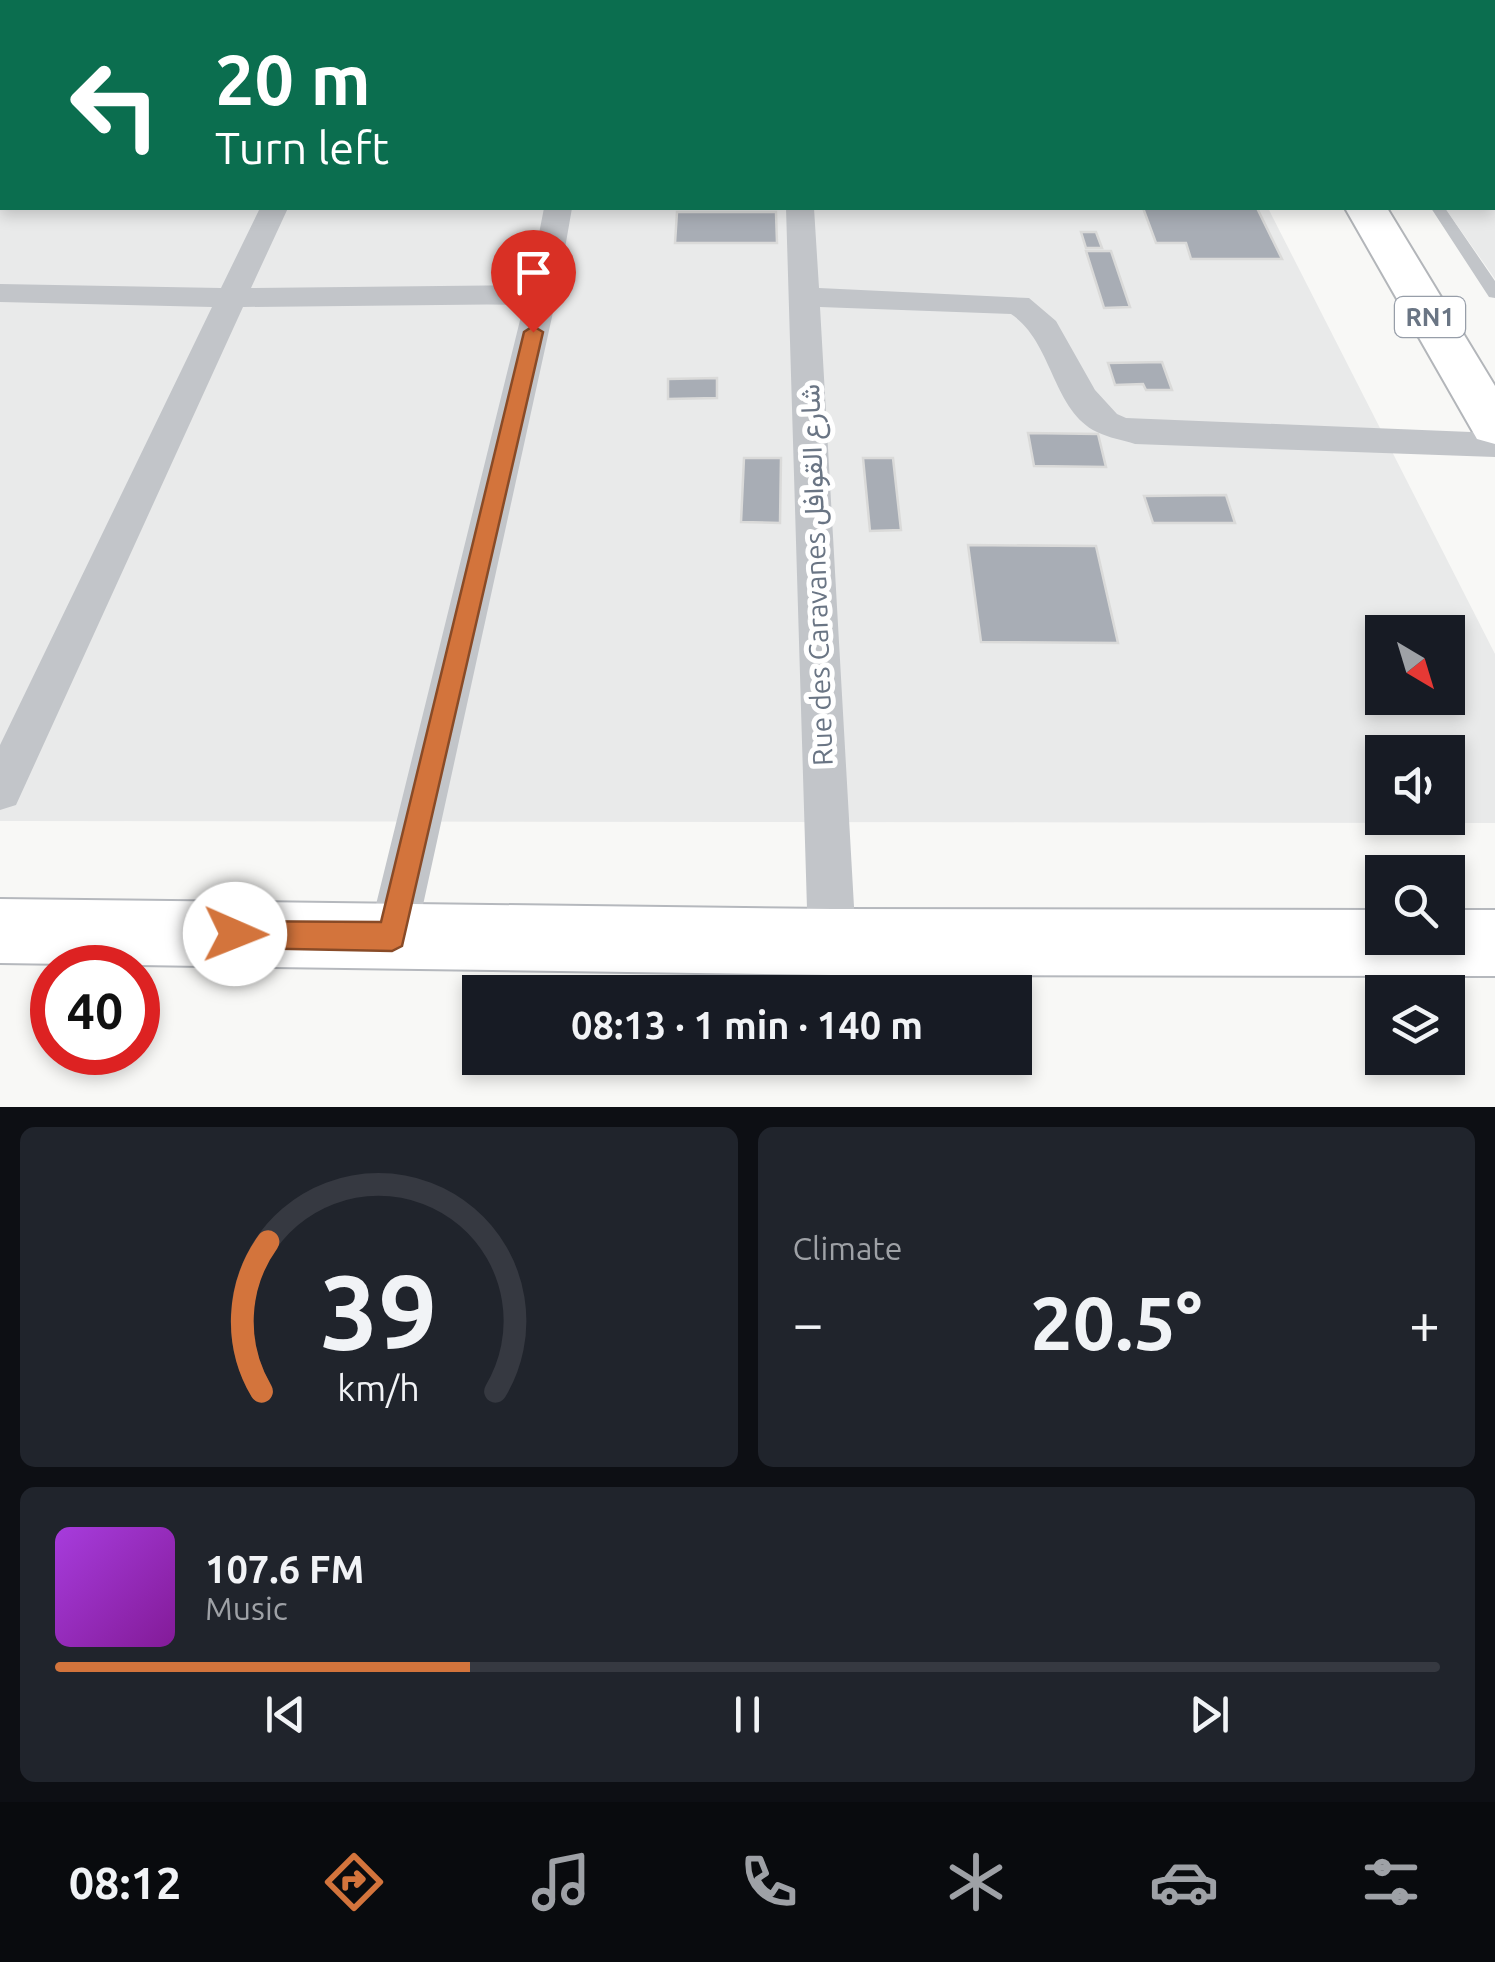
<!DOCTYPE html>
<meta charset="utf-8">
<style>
body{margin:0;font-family:Ubuntu,Vazirmatn,sans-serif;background:#20242c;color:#f1f3f6;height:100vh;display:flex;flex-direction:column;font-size:38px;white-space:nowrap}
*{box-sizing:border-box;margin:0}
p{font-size:32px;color:#9ea1a6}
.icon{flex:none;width:55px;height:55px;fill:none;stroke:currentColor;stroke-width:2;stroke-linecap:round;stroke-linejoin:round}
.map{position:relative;height:1107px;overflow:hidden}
.details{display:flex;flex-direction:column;gap:20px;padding:20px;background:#0d0f14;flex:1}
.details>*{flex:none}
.banner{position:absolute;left:0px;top:0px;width:1495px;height:210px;box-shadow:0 5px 15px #0003;background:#0b6e4f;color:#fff;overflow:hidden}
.needle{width:65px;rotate:142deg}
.controls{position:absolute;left:1365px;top:615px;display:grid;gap:20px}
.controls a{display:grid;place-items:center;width:100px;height:100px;border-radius:0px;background:#171b24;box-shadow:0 5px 15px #0003;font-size:50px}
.speed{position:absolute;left:30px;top:945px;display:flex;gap:20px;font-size:50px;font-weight:700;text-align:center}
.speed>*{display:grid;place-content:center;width:130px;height:130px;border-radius:50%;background:#171b24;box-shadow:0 5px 15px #0003;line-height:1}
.speed .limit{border:15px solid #d22;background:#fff;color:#111}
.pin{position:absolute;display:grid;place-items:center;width:85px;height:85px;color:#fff;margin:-102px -42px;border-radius:50% 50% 50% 0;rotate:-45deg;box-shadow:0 0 10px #0007}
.pin .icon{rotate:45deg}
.me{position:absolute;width:110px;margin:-55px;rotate:91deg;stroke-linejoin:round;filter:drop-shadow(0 0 8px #0008)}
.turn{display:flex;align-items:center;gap:35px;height:210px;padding:0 50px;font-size:45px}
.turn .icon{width:130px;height:130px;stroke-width:2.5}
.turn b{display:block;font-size:70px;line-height:85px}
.big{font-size:75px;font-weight:600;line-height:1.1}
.details .card{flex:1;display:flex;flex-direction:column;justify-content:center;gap:15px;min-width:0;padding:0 35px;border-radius:15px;background:#20242c}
.details .dial{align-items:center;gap:0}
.dial svg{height:260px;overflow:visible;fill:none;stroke:#363941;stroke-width:7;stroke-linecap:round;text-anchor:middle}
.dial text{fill:#f1f3f6;stroke:none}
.song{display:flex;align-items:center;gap:30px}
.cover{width:120px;height:120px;border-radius:15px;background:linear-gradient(135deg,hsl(280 70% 55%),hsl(290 70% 35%))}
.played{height:10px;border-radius:5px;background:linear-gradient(90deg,#d3743c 30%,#363941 30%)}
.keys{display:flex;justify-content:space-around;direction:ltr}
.heat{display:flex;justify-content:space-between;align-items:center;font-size:55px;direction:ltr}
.details .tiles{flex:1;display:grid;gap:20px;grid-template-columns:1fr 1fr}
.card:last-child{grid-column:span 2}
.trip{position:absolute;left:462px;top:975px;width:570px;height:100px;border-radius:0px;background:#171b24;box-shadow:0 5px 15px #0003;font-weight:600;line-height:100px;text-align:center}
.tabs{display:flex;height:160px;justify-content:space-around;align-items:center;background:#090b0e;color:#9ea1a6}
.tabs .icon{width:70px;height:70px}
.tabs .current{color:#d3743c}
.tabs b{font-size:45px;color:#f1f3f6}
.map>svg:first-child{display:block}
.built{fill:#e9eaea;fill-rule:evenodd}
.building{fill:#a8adb5;stroke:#dadad9;stroke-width:2.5}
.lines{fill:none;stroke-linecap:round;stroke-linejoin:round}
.secondary-casing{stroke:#b5b8bd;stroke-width:4}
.highway-casing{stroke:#b3b6ba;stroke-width:4}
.lane{fill:#c2c5c9;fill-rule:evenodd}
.street{fill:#c2c5c9;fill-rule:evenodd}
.secondary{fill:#fff;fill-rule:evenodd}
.highway{fill:#fff;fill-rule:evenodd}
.route{fill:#d3743c;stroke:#894b27;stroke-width:2.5}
.labels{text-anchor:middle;stroke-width:10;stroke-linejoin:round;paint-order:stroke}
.shield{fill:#fff;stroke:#979ea9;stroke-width:2.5}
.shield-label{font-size:25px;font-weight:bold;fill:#6a7584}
.street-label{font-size:28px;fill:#6a7584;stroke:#fff}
</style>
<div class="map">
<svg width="1495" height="1107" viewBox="0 0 1495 1107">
<rect width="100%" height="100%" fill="#f8f8f6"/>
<path class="built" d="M0,0H1162L2,2V208H1268L1495,654V823L0,821ZM1382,632H1448V698H1382ZM1382,752H1448V818H1382Z
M1492,75H1495V279L1445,208H1492Z"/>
<path class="building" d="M1143,208H1257L1282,259H1191L1186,243H1156Z
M677,212H776L777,243H675Z
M1081,232H1096L1102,248H1086Z
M1086,251H1111L1130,307L1104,308Z
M1162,362L1172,390H1146L1143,384L1115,385L1108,363Z
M717,378V398L668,399V379Z
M1028,433L1098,434L1106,467L1034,466Z
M744,458H781L780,523L741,522Z
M863,458H893L901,530L870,531Z
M1226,495L1235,523H1153L1144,496Z
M968,545L1096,546L1118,643L981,642Z"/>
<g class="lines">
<defs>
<path id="secondary" d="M0,899L832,909L1382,910V938H1448V910H1495V976L832,975L0,963Z"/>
<path id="highway" d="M1229,0H1261L1263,2H1230Z
M1345,208H1387L1495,386V444L1477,439Z"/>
</defs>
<use href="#secondary" class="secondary-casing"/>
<use href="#highway" class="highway-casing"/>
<path class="lane" d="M1298,0H1310L1311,2H1299Z
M1431,208H1445L1495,281V298L1489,297Z"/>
<path class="street" d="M584,0H606V2H584Z
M778,0H800V2H778Z
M975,0H997L998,2H976Z
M0,57H2V71H0Z
M1492,58H1495V72H1492Z
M260,208H288L251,288L529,285L544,208H572L557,294L416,937L409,953L392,960L375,953L368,937L524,304L243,307L16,805L0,810V745L212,307L0,302V284L221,288Z
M786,208H814L819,288L1029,298L1056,321L1095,390L1117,414L1126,418L1495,433V457L1135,444C1123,440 1109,438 1097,432C1052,410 1053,342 1011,314L820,307L856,942L849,958L832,965L815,958L808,942Z"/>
<use href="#secondary" class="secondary"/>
<use href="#highway" class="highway"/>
</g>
<path class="route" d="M533,326L543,332L402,946L392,951L235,948L225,944L221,934L225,925L235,921L381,922L524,332Z"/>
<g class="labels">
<rect class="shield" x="1395" y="297" width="70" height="40" rx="8"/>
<g class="shield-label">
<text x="1430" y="326">RN1</text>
</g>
<g class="street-label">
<text transform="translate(816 575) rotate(-92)" y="10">Rue des Caravanes شارع القوافل</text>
</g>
</g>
</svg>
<div class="controls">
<a><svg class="needle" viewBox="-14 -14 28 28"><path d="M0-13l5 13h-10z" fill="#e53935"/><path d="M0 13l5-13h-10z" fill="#9ea1a6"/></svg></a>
<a><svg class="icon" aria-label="sound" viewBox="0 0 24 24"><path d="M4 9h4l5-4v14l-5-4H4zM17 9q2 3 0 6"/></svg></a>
<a><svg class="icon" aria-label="search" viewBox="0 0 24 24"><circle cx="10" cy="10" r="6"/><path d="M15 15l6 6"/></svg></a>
<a><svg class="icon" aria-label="layers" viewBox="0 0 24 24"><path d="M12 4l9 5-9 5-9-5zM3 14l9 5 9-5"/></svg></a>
</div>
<div class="speed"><div class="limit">40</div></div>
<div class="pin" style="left:533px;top:332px;background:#d93025"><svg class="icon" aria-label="arrive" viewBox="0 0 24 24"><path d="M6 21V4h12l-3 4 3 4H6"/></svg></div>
<svg class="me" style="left:235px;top:934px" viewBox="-20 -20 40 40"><circle r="19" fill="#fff"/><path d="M0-13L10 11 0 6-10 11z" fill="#d3743c"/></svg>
<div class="trip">08:13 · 1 min · 140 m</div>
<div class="banner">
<div class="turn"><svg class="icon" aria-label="left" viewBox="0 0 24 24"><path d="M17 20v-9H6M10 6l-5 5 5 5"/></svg><div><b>20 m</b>Turn left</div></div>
</div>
</div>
<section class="details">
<div class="tiles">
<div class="card dial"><svg viewBox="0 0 100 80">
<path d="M14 69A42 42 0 1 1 86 69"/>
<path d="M14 69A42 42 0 0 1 16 23" stroke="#d3743c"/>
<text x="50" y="56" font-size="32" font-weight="700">39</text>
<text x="50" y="72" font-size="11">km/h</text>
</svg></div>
<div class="card"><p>Climate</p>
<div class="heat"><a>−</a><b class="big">20.5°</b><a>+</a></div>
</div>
<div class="card">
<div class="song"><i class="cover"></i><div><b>107.6 FM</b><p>Music</p></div></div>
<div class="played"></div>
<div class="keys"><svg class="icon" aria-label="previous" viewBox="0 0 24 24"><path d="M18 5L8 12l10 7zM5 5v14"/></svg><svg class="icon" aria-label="pause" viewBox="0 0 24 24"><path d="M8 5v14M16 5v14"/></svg><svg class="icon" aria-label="next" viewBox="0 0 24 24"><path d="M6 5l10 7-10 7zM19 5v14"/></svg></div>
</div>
</div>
</section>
<nav class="tabs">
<b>08:12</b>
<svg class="icon current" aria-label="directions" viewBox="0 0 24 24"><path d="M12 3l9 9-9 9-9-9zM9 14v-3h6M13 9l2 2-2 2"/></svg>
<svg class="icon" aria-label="music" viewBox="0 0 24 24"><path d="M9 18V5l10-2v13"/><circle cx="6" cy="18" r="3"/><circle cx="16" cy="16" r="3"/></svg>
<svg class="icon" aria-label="phone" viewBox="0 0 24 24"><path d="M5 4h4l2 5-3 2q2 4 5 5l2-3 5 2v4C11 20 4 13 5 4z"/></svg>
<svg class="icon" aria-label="climate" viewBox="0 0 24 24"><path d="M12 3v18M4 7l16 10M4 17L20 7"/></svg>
<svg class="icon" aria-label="car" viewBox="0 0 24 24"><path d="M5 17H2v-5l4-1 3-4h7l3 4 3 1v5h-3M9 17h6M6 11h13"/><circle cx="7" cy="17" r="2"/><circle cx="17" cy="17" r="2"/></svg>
<svg class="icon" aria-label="filters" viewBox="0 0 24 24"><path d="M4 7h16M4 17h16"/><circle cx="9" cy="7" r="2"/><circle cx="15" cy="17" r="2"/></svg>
</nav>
